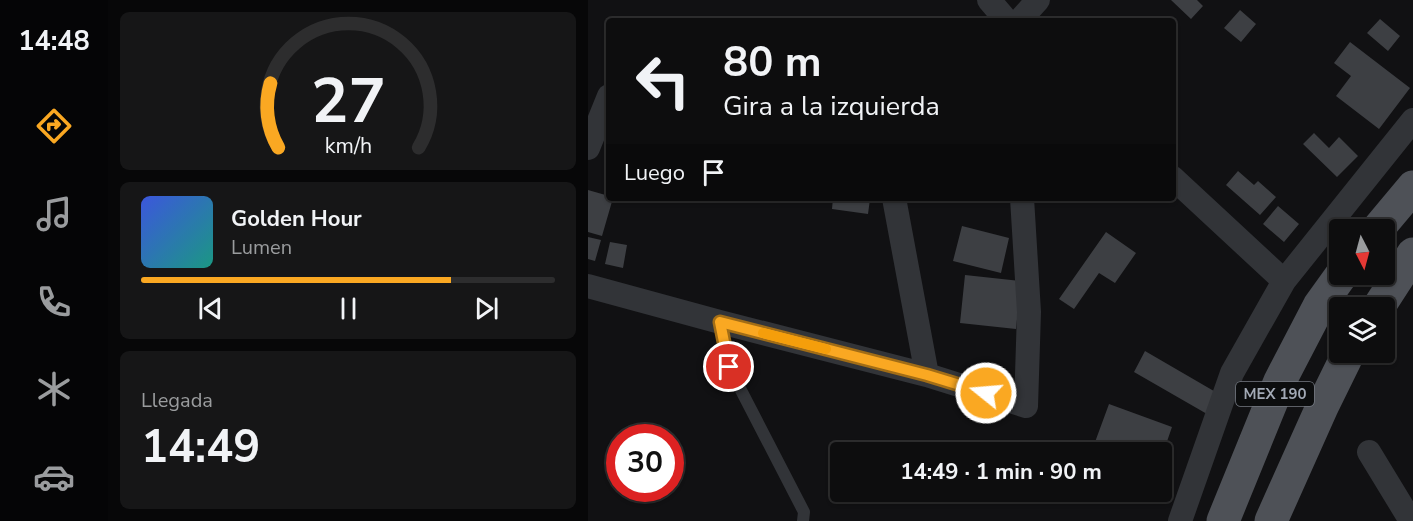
<!DOCTYPE html>
<html lang="es">
<meta charset="utf-8">
<style>
body{margin:0;font-family:"Nunito Sans",sans-serif;background:#161617;color:#f1f3f6;height:100vh;display:flex;flex-direction:column;font-size:22px;white-space:nowrap}
*{box-sizing:border-box;margin:0}
p{font-size:20px;color:#9a9c9e}
.icon{flex:none;width:33px;height:33px;fill:none;stroke:currentColor;stroke-width:2;stroke-linecap:round;stroke-linejoin:round}
.map{position:relative;flex:1;overflow:hidden}
.drawer{display:flex;flex-direction:column;gap:12px;padding:12px;background:#070708;width:480px}
.drawer>*{flex:none}
.hud{position:absolute;left:18px;top:18px;width:570px;height:183px;border-radius:6px;box-shadow:0 2px 4px #0004,0 0 0 2px #2d2d2e;background:#0d0d0e;color:#f1f3f6;overflow:hidden}
.needle{width:39px;rotate:174deg}
.controls{position:absolute;left:741px;top:219px;display:grid;gap:12px}
.controls a{display:grid;place-items:center;width:66px;height:66px;border-radius:6px;background:#0d0d0e;box-shadow:0 2px 4px #0004,0 0 0 2px #2d2d2e;font-size:30px}
.speed{position:absolute;left:18px;top:424px;display:flex;gap:12px;font-size:30px;font-weight:700;text-align:center}
.speed>*{display:grid;place-content:center;width:78px;height:78px;border-radius:50%;background:#0d0d0e;box-shadow:0 2px 4px #0004,0 0 0 2px #2d2d2e;line-height:1}
.speed .limit{border:9px solid #d22;background:#fff;color:#111}
.pin{position:absolute;display:grid;place-items:center;width:51px;height:51px;color:#fff;margin:-26px;border:3px solid #fff;border-radius:50%;box-shadow:0 2px 6px #0007}
.me{position:absolute;width:66px;margin:-33px;rotate:287deg;stroke-linejoin:round;filter:drop-shadow(0 0 4px #0008)}
.turn{display:flex;align-items:center;gap:21px;height:126px;padding:0 18px;font-size:27px}
.turn .icon{width:78px;height:78px;stroke-width:2.5}
.turn b{display:block;font-size:42px;line-height:51px}
.then{display:flex;align-items:center;height:57px;padding:0 18px;background:#0003;gap:12px;font-size:22px}
.big{font-size:45px;font-weight:700;line-height:1.1}
.drawer .card{flex:1;display:flex;flex-direction:column;justify-content:center;gap:9px;min-width:0;padding:0 21px;border-radius:9px;background:#161617}
.drawer .dial{align-items:center;gap:0}
.dial svg{height:156px;overflow:visible;fill:none;stroke:#2d2d2e;stroke-width:7;stroke-linecap:round;text-anchor:middle}
.dial text{fill:#f1f3f6;stroke:none}
.song{display:flex;align-items:center;gap:18px}
.cover{width:72px;height:72px;border-radius:9px;background:linear-gradient(135deg,hsl(230 70% 55%),hsl(170 70% 35%))}
.played{height:6px;border-radius:3px;background:linear-gradient(90deg,#faa822 75%,#2d2d2e 75%)}
.keys{display:flex;justify-content:space-around;direction:ltr}
.trip{position:absolute;left:242px;top:442px;width:342px;height:60px;border-radius:6px;background:#0d0d0e;box-shadow:0 2px 4px #0004,0 0 0 2px #2d2d2e;font-weight:700;line-height:60px;text-align:center}
main{display:flex;flex:1;min-height:0}
.tab-bar{display:flex;flex-direction:column;width:108px;justify-content:space-around;align-items:center;background:#050506;color:#9a9c9e}
.tab-bar .icon{width:42px;height:42px}
.tab-bar .selected{color:#faa822}
.tab-bar b{font-size:27px;color:#f1f3f6}
.map>svg:first-child{display:block}
.building{fill:#3d3f43}
.lines{fill:none;stroke-linecap:round;stroke-linejoin:round}
.service{stroke:#323438;stroke-width:12}
.minor{stroke:#323438;stroke-width:24}
.primary{stroke:#4e5157;stroke-width:33}
.route-casing{stroke:#a26d16;stroke-width:15}
.route{stroke:#faa822;stroke-width:10}
.slow{stroke:#f59e0b;stroke-width:10}
.labels{text-anchor:middle;stroke-width:6;stroke-linejoin:round;paint-order:stroke}
.shield{fill:#0c0d0e;stroke:#757a83;stroke-width:1.5}
.shield-label{font-size:15px;font-weight:bold;fill:#a2a9b5}
</style>
<main>
<nav class="tab-bar">
<b>14:48</b>
<svg class="icon selected" aria-label="directions" viewBox="0 0 24 24"><path d="M12 3l9 9-9 9-9-9zM9 14v-3h6M13 9l2 2-2 2"/></svg>
<svg class="icon" aria-label="music" viewBox="0 0 24 24"><path d="M9 18V5l10-2v13"/><circle cx="6" cy="18" r="3"/><circle cx="16" cy="16" r="3"/></svg>
<svg class="icon" aria-label="phone" viewBox="0 0 24 24"><path d="M5 4h4l2 5-3 2q2 4 5 5l2-3 5 2v4C11 20 4 13 5 4z"/></svg>
<svg class="icon" aria-label="climate" viewBox="0 0 24 24"><path d="M12 3v18M4 7l16 10M4 17L20 7"/></svg>
<svg class="icon" aria-label="car" viewBox="0 0 24 24"><path d="M5 17H2v-5l4-1 3-4h7l3 4 3 1v5h-3M9 17h6M6 11h13"/><circle cx="7" cy="17" r="2"/><circle cx="17" cy="17" r="2"/></svg>
</nav>
<section class="drawer">
<div class="card dial"><svg viewBox="0 0 100 80">
<path d="M14 69A42 42 0 1 1 86 69"/>
<path d="M14 69A42 42 0 0 1 10 36" stroke="#faa822"/>
<text x="50" y="56" font-size="32" font-weight="700">27</text>
<text x="50" y="72" font-size="11">km/h</text>
</svg></div>
<div class="card">
<div class="song"><i class="cover"></i><div><b>Golden Hour</b><p>Lumen</p></div></div>
<div class="played"></div>
<div class="keys"><svg class="icon" aria-label="previous" viewBox="0 0 24 24"><path d="M18 5L8 12l10 7zM5 5v14"/></svg><svg class="icon" aria-label="pause" viewBox="0 0 24 24"><path d="M8 5v14M16 5v14"/></svg><svg class="icon" aria-label="next" viewBox="0 0 24 24"><path d="M6 5l10 7-10 7zM19 5v14"/></svg></div>
</div>
<div class="card"><p>Llegada</p><b class="big">14:49</b></div>
</section>
<div class="map">
<svg width="825" height="521" viewBox="0 0 825 521">
<rect width="100%" height="100%" fill="#111113"/>
<path class="building" d="M583,0H609L615,6L603,19Z
M652,10L668,24L653,42L636,28Z
M792,19L812,36L800,51L779,33Z
M762,42L822,88L791,129L748,96L763,76L746,63Z
M726,133L741,148L751,137L770,156L749,177L715,144Z
M650,171L666,185L670,181L688,197L672,215L638,185Z
M0,190L21,196V198H25L14,236L0,232Z
M245,198L282,199L280,214L244,209Z
M690,206L711,224L696,242L675,224Z
M374,226L421,238L413,273L365,261Z
M518,232L548,253L527,283L511,273L486,309L471,299Z
M0,237L13,240L7,261L0,259Z
M22,242L39,245L35,268L17,264Z
M377,275L433,281L428,329L372,323Z
M557,351L631,394L619,414L546,372Z
M521,404L584,427L575,453H503Z"/>
<g class="lines">
<path class="service" d="M132,322L141,367L216,512L215,521"/>
<path class="minor" d="M401,0L419,21
M431,21L450,0
M0,148L21,96
M585,178L696,281
M306,198L339,375
M0,286L132,322L339,375L438,406L441,312L434,198
M781,452L823,521
M592,521L644,373L696,281L825,120"/>
<path class="primary" d="M789,230L825,187
M790,308L825,254
M635,521L692,381L731,306L754,274
M683,521L734,407L761,352"/>
</g>
<g class="lines">
<defs>
<path id="route" d="M141,367L132,322L339,375L398,393"/>
</defs>
<use href="#route" class="route-casing"/>
<use href="#route" class="route"/>
<path class="slow" d="M175,333L238,349"/>
</g>
<g class="labels">
<rect class="shield" x="648" y="382" width="78" height="24" rx="4.5"/>
<g class="shield-label">
<text x="687" y="399">MEX 190</text>
</g>
</g>
</svg>
<div class="controls">
<a><svg class="needle" viewBox="-14 -14 28 28"><path d="M0-13l5 13h-10z" fill="#e53935"/><path d="M0 13l5-13h-10z" fill="#9a9c9e"/></svg></a>
<a><svg class="icon" aria-label="layers" viewBox="0 0 24 24"><path d="M12 4l9 5-9 5-9-5zM3 14l9 5 9-5"/></svg></a>
</div>
<div class="speed"><div class="limit">30</div></div>
<div class="pin" style="left:141px;top:367px;background:#d93025"><svg class="icon" aria-label="arrive" viewBox="0 0 24 24"><path d="M6 21V4h12l-3 4 3 4H6"/></svg></div>
<svg class="me" style="left:398px;top:393px" viewBox="-20 -20 40 40"><circle r="17" fill="#faa822" stroke="#fff" stroke-width="3"/><path d="M0-11L8 9 0 5-8 9z" fill="#fff"/></svg>
<div class="trip">14:49 · 1 min · 90 m</div>
<div class="hud">
<div class="turn"><svg class="icon" aria-label="left" viewBox="0 0 24 24"><path d="M17 20v-9H6M10 6l-5 5 5 5"/></svg><div><b>80 m</b>Gira a la izquierda</div></div>
<div class="then">Luego<svg class="icon" aria-label="arrive" viewBox="0 0 24 24"><path d="M6 21V4h12l-3 4 3 4H6"/></svg></div>
</div>
</div>
</main>
